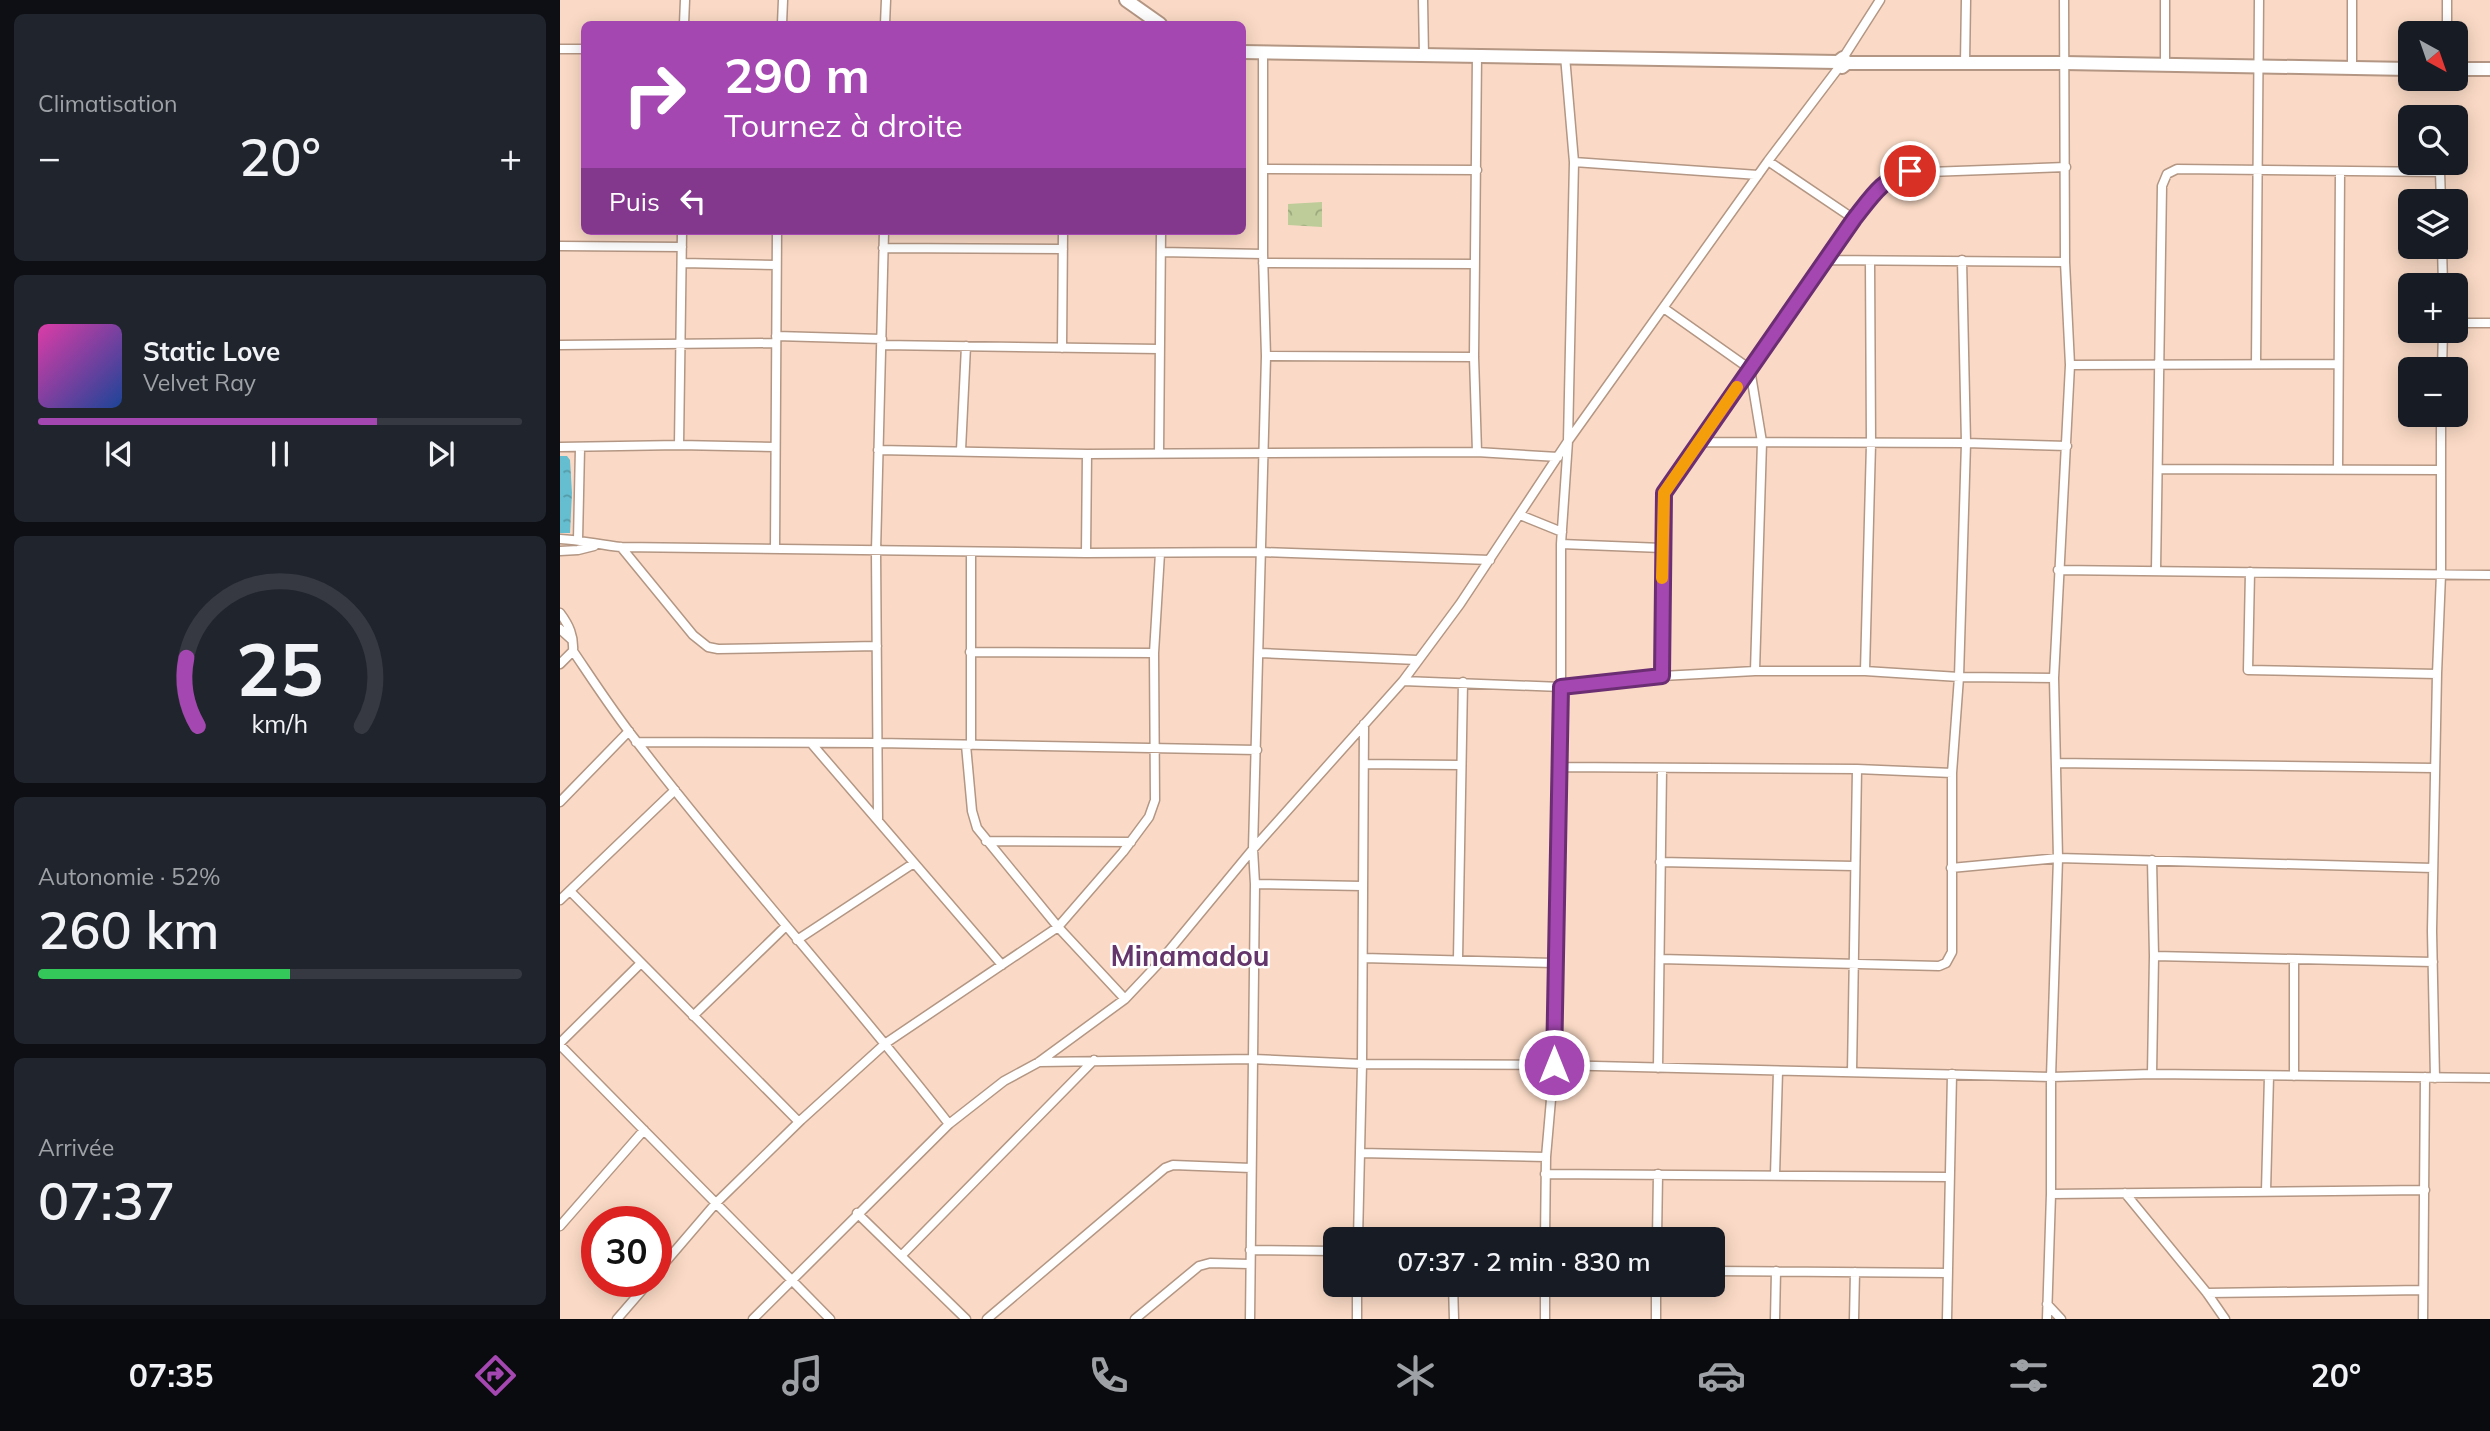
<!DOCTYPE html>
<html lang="fr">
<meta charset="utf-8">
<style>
body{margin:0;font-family:Mulish,sans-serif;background:#20242c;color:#f1f3f6;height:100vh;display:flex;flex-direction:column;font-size:26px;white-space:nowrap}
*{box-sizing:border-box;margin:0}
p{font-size:23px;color:#9ea1a6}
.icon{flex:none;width:38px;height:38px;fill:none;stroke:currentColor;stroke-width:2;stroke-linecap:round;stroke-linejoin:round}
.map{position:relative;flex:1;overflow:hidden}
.sheet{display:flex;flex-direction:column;gap:14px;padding:14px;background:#0d0f14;width:560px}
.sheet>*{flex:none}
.guide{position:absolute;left:21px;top:21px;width:665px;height:214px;border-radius:10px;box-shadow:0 4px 18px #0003;background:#a447b1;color:#fff;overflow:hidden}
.needle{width:46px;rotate:140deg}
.tools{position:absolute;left:1838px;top:21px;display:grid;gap:14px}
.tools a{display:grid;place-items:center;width:70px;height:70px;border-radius:10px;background:#171b24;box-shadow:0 4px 18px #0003;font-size:35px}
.speed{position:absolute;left:21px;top:1206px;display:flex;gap:14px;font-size:35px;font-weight:700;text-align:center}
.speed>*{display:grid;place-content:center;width:91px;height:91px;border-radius:50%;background:#171b24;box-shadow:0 4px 18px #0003;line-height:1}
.speed .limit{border:10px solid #d22;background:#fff;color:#111}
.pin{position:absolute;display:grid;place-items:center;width:60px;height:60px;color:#fff;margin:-30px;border:4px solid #fff;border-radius:50%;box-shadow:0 2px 7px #0007}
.me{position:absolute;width:77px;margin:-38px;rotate:0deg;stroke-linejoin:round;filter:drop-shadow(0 0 5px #0008)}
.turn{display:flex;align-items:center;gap:24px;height:147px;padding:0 28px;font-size:32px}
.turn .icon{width:91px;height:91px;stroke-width:2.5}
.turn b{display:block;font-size:49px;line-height:60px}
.then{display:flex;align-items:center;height:66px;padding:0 28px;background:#0003;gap:14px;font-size:26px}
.big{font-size:52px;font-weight:600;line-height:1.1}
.sheet .widget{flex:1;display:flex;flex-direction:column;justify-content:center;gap:10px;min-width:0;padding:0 24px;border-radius:10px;background:#20242c}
.sheet .dial{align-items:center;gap:0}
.dial svg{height:182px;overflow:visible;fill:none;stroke:#363941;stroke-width:7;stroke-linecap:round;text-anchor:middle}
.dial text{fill:#f1f3f6;stroke:none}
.song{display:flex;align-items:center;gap:21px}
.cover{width:84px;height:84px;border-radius:10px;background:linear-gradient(135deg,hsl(320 70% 55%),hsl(220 70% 35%))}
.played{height:7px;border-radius:4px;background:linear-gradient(90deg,#a447b1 70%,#363941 70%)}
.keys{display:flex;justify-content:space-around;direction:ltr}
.heat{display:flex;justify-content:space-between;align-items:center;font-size:38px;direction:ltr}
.charge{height:10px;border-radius:5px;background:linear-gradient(90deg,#34c759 52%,#363941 0)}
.trip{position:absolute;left:763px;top:1227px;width:402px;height:70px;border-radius:10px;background:#171b24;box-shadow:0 4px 18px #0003;font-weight:600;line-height:70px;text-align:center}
.menu{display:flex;height:112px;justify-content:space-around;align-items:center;background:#090b0e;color:#9ea1a6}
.menu .icon{width:49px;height:49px}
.menu .selected{color:#a447b1}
.menu b{font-size:32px;color:#f1f3f6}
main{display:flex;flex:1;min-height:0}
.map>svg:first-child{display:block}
.forest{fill:url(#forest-crowns)}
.water{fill:url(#water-ripples)}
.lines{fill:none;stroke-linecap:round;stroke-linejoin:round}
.street-casing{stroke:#b39683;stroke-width:11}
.secondary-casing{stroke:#b39683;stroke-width:16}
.street{stroke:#fff;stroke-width:8}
.secondary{stroke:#fff;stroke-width:12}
.route-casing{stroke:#6b2e73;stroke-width:18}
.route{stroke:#a447b1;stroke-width:12}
.slow{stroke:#f59e0b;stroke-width:12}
.labels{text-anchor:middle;stroke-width:5;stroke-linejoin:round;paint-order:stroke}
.quarter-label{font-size:28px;font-weight:bold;fill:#64366b;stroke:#fff}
</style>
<main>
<section class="sheet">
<div class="widget"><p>Climatisation</p>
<div class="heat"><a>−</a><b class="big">20°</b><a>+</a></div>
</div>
<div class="widget">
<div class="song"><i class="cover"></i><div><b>Static Love</b><p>Velvet Ray</p></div></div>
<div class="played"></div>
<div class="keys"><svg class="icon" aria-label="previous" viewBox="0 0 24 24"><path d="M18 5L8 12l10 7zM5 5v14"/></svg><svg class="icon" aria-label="pause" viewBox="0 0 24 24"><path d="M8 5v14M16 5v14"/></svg><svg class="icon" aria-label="next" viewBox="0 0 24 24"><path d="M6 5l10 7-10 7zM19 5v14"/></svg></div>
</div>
<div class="widget dial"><svg viewBox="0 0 100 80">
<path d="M14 69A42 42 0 1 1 86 69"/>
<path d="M14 69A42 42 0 0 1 9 39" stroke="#a447b1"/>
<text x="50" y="56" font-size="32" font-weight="700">25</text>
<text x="50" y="72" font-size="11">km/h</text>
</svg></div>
<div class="widget"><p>Autonomie · 52%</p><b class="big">260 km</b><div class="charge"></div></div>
<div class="widget"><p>Arrivée</p><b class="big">07:37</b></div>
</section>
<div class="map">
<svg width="1930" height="1319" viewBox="0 0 1930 1319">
<defs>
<pattern id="forest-crowns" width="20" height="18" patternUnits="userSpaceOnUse" patternTransform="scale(1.75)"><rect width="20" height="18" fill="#bdcc98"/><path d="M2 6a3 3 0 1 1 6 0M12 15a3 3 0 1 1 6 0" fill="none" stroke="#9ba77c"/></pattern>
<pattern id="water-ripples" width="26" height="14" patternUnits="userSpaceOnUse" patternTransform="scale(1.75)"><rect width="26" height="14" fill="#64bed0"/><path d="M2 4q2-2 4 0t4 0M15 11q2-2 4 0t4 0" fill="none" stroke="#549ba9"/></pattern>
</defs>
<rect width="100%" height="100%" fill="#fadac6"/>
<path class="forest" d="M762,202V227L728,225V204Z"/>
<path class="water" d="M0,456H7L10,460L12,493L10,533H0Z"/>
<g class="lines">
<defs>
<path id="street" d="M863,0L864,56
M1605,0V66
M1887,0V33
M124,24L125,0
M222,24L223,0
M325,24L326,0
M0,49H24
M1283,58L1320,0
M1405,63L1406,0
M1792,69V0
M1208,161L1294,219
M1014,162L1198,175
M703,169L917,170
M0,246L122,247
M1882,247L1883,285
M323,248L503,249
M601,252L703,254
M1265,260L1505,262
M123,263L216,265
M703,263L914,264
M1105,309L1190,369L1202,442L1195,671
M1895,323H1930
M216,336L322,339
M0,345L216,343
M322,345L599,349
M502,348L503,231
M706,356L914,357
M1696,364L1699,0
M1510,365L1778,364
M1882,369L1883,331
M1139,442L1406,443L1507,446
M119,445L122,231
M0,447L119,445L215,447
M318,450L527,454L917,452L998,457
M401,450L406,346
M917,452L914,357L917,55
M599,453L601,231
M1598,469L1880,470
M1778,469L1780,173
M960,515L1002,532
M0,539C21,540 40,545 61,547L526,553L701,552L930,560
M18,540L20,448
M1001,544L1102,548
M61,547L133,635L148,647L158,649L317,646
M215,548L217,231
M0,551L18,550L34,546
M526,553L527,454
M1498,570L1930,575
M1596,570L1602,186L1607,174L1617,169L1880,172L1881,201
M1690,572L1688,670L1877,674
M0,613C9,625 14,636 13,651C34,682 54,713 77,742C177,873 288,994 389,1124
M0,629L11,639
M410,652L594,653
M700,653L857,660
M0,664L13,651
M1305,671L1311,444L1310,261
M1102,676L1104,493L1294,219L1323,184L1340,173L1506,167
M843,681L1001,687L1102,676L1195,671H1305L1399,677L1494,678
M76,742L317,743L697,750
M251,743L442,965
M406,745L412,811L417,828L498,927L565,999
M411,745V552
M1496,763L1874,768
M804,764L900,765
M998,767L1297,769L1392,773
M0,802L69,731
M318,820L316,551L324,231
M426,841L571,842
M1100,862L1294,866
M1391,868L1498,858L1873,868
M695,884L802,886
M10,891L239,1122
M0,900L115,790
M237,940L354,863
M1594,956L1873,962
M803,958L994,963
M898,959L903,682
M1100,959L1379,966L1386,963L1392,952V773L1399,677L1406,443L1402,260
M1734,959V1076
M133,1016L226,926
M0,1043L81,963
M0,1045L270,1319
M479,1062L693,1059L802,1064L994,1065L1491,1077L1592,1074L1930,1078
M1098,1068L1102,769
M1292,1072L1297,769
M1592,1074L1594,956L1592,860
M1875,1078L1872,931L1877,674L1881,574V415
M800,1153L986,1157
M985,1174L1389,1177
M1215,1175L1218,1071
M1706,1191L1709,1076
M1565,1193L1647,1293L1665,1319
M1491,1194L1865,1190
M297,1213L406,1319
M0,1226L84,1130
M798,1239L802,1064L804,724
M985,1239L986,1157L994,1065L1001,687V544L1008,441L1014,162L1005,56
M1097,1239L1098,1174
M690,1250L775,1251
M342,1255L534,1060
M1153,1271L1388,1273
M96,1273L156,1203L241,1120L326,1043L498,927L563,852L589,817L595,800L594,653L600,553
M893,1284L894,1319
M985,1284V1319
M1647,1293L1863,1290
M1487,1304L1501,1319
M57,1319L90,1281
M193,1319L389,1124L444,1081L479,1062L565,999L598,964L693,849L843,681L900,604L1008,441L1208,161L1280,66
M427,1319L605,1168L613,1165L691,1168
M575,1319L639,1266L650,1263L689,1264
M690,1319L695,884L693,849L706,356L703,254V54
M797,1319V1284
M1096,1319V1284
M1215,1319L1216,1271
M1294,1319L1295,1272
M1387,1319L1392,1074
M1487,1319L1491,1194V1077L1498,858L1494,678L1510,365L1505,262L1504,0
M1863,1319L1865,1077"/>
<path id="secondary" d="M566,0L600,24
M682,52L1278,62L1283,58L1287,63L1282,67L1278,62
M1287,63H1504L1850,69
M1895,69H1930"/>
</defs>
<use href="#street" class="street-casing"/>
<use href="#secondary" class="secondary-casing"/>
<use href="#street" class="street"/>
<use href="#secondary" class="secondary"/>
</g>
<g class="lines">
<defs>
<path id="route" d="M994,1065L1001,687L1102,676L1104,493L1294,219C1310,199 1323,177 1350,171"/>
</defs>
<use href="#route" class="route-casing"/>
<use href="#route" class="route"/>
<path class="slow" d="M1102,578L1104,493L1177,387"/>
</g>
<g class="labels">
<g class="quarter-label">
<text x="630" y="966">Minamadou</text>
</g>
</g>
</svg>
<div class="tools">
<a><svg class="needle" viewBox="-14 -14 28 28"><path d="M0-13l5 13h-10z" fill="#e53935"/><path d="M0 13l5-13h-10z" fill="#9ea1a6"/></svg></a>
<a><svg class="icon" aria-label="search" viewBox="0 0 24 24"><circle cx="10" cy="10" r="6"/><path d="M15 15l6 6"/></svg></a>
<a><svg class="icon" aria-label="layers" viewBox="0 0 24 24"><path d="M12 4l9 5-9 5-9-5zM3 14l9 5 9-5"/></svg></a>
<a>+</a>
<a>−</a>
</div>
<div class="speed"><div class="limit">30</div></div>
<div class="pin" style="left:1350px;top:171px;background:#d93025"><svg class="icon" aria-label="arrive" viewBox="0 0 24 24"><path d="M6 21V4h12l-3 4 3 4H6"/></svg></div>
<svg class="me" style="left:994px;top:1065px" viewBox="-20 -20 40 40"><circle r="17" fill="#a447b1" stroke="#fff" stroke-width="3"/><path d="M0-11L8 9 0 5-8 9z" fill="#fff"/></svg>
<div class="trip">07:37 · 2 min · 830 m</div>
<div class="guide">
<div class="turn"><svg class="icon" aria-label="right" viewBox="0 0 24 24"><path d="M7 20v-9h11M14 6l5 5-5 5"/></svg><div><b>290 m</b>Tournez à droite</div></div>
<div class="then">Puis<svg class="icon" aria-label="left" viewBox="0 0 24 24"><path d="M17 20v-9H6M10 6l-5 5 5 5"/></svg></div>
</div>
</div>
</main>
<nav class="menu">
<b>07:35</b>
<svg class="icon selected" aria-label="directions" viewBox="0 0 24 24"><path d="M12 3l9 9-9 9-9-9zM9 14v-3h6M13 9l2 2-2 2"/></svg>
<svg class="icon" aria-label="music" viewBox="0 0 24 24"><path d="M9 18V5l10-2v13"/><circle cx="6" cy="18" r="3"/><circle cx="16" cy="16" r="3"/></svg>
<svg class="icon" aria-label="phone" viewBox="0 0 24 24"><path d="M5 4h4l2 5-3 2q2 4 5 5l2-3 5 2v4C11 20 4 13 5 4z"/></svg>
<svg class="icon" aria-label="climate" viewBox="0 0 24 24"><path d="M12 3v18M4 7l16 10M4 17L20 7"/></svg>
<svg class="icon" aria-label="car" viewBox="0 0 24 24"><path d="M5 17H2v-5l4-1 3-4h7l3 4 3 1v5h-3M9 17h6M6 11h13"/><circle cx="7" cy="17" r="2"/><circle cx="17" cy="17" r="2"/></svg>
<svg class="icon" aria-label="filters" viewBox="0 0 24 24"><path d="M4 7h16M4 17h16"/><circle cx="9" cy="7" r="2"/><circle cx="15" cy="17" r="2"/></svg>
<b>20°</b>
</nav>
